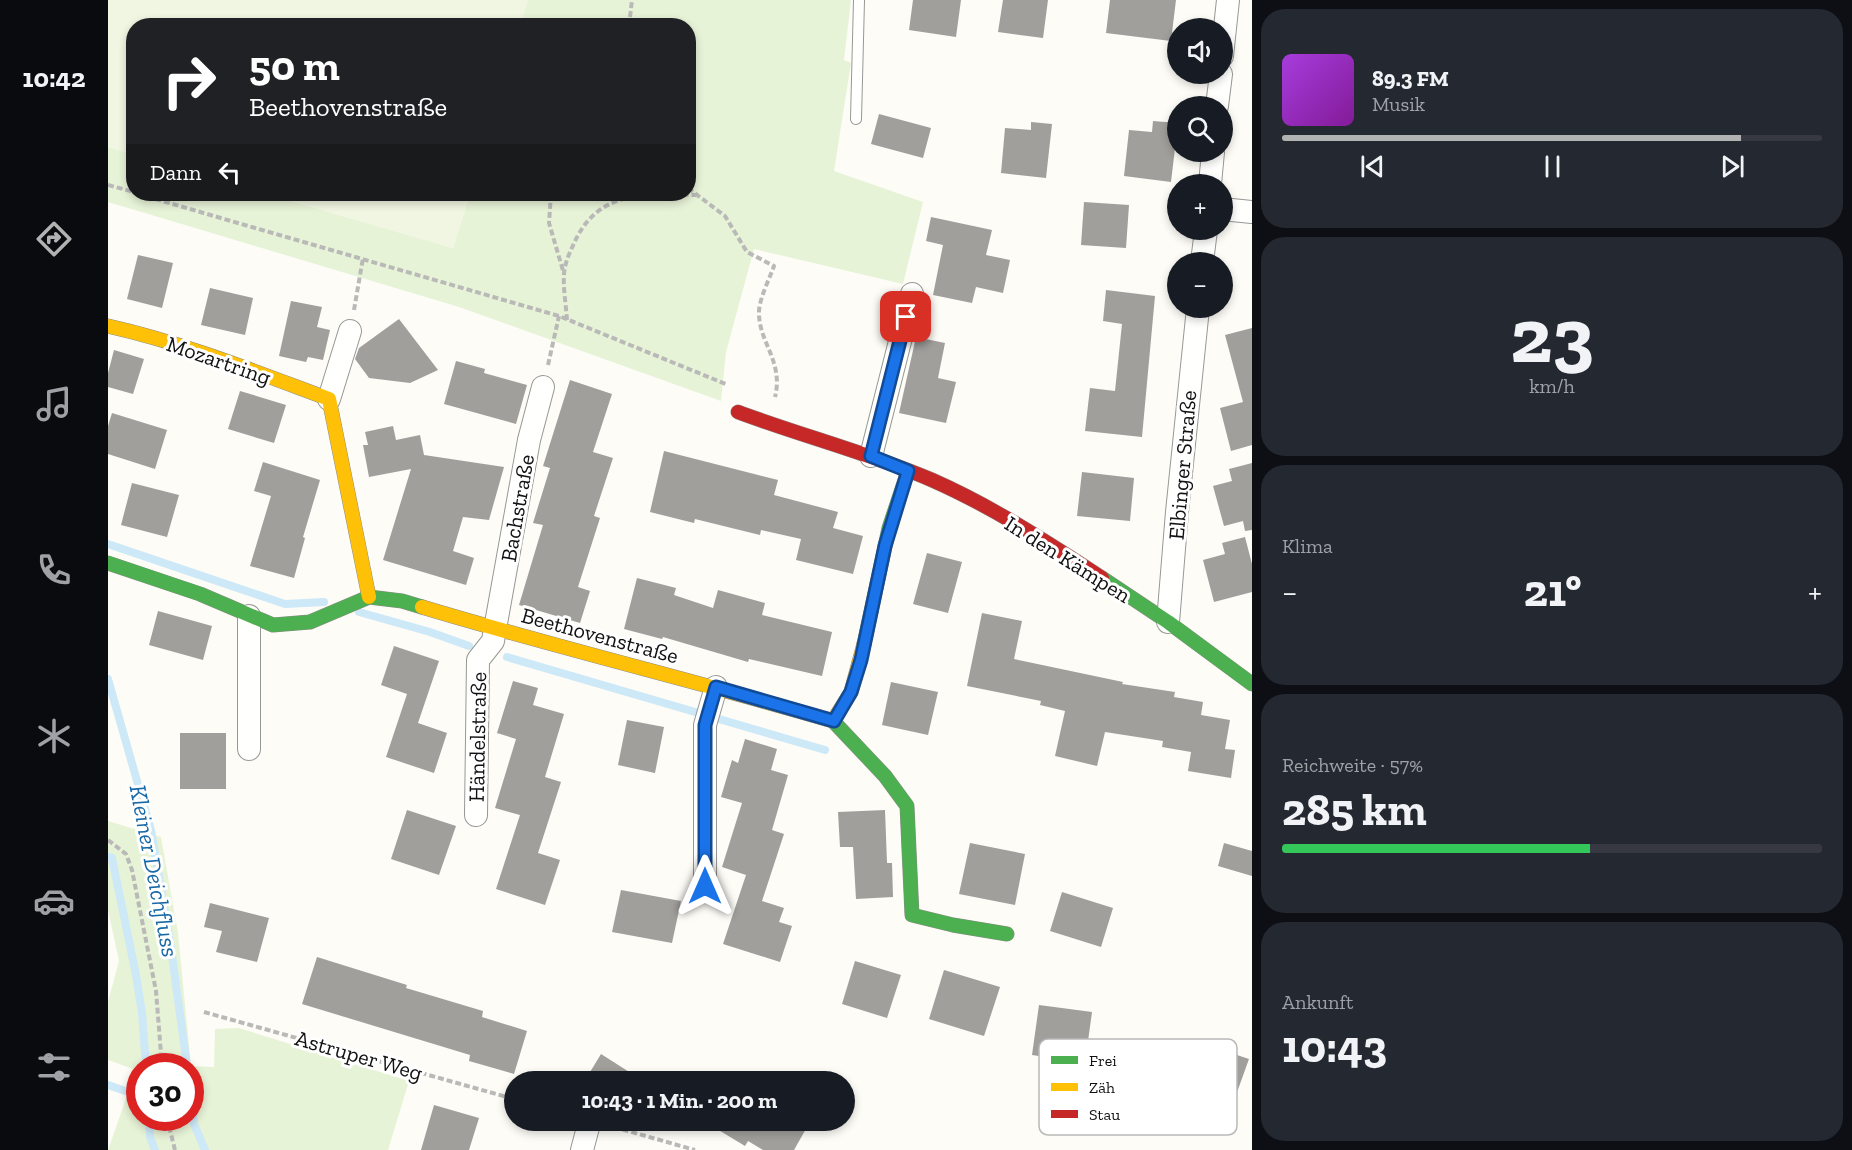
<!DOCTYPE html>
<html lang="de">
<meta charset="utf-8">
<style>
body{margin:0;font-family:"Zilla Slab",serif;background:#242831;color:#f1f3f6;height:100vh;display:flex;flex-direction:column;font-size:22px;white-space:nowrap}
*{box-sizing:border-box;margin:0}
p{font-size:20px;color:#9ea1a6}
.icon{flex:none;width:33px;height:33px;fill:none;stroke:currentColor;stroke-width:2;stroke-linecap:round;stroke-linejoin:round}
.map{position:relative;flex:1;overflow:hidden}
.drawer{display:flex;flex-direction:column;gap:9px;padding:9px;background:#0d0f14;width:600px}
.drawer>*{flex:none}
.hud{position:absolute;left:18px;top:18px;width:570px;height:183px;border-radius:24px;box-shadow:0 3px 9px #0003;background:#202124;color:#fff;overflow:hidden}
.tools{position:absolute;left:1059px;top:18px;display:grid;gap:12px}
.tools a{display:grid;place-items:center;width:66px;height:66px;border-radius:50%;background:#171b24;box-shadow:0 3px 9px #0003;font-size:30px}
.speed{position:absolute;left:18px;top:1053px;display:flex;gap:12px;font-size:30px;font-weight:700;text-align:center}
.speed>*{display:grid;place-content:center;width:78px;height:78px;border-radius:50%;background:#171b24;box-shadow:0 3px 9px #0003;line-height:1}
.speed .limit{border:9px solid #d22;background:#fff;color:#111}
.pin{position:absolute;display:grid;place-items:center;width:51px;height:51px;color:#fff;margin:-26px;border-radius:12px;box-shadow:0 3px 9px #0006}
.me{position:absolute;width:66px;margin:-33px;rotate:0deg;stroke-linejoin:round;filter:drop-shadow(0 0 4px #0008)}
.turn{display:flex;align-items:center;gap:21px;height:126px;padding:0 24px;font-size:27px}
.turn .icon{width:78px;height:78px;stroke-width:2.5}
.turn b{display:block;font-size:42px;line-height:51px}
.then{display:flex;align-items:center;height:57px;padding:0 24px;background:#0003;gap:12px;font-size:22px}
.big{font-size:45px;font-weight:800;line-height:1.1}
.drawer .card{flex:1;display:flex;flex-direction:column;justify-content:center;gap:9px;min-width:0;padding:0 21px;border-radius:24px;background:#242831}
.drawer .dial{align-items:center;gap:0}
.dial b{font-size:78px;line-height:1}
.song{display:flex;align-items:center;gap:18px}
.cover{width:72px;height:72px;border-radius:9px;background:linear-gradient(135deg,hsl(280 70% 55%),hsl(290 70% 35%))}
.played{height:6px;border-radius:3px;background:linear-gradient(90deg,#b2b2b3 85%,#363941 85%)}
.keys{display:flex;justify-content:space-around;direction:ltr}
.heat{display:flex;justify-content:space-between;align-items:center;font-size:33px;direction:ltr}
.charge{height:9px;border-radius:4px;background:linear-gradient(90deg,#34c759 57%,#363941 0)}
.trip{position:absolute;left:396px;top:1071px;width:351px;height:60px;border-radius:30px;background:#171b24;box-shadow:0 3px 9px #0003;font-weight:800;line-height:60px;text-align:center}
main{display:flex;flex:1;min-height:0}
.tabs{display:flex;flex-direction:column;width:108px;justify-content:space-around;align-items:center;background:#090b0e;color:#9ea1a6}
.tabs .icon{width:42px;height:42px}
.tabs .current{color:#b2b2b3}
.tabs b{font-size:27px;color:#f1f3f6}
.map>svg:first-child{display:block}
.green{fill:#e7f3d7;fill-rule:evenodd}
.pitch{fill:#f0f6e1}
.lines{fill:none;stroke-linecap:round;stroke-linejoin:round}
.stream{stroke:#cde8f7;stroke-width:8}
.building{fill:#a19f9c}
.lane-casing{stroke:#979795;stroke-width:12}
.street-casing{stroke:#979795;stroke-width:24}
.fast-casing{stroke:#8e8d8b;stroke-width:15}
.slow-casing{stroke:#8e8d8b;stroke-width:15}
.jam-casing{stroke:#8e8d8b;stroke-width:15}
.path{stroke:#b9b9b8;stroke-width:4;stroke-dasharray:6 3;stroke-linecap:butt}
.lane{stroke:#fffffe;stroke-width:10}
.street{stroke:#fffffe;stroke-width:22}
.fast{stroke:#4caf50;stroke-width:14}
.slow{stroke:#ffc107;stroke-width:14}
.jam{stroke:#c62828;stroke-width:14}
.route-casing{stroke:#114b97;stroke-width:15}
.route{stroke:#1a73e8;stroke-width:10}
.labels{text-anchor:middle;stroke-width:6;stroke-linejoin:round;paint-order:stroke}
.street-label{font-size:22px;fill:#111;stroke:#fff}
.water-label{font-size:24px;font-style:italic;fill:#1768a6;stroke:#fff}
.key{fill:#fff;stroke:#b8b8b8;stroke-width:1.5}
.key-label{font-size:16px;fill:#111}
</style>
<main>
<nav class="tabs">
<b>10:42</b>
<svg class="icon current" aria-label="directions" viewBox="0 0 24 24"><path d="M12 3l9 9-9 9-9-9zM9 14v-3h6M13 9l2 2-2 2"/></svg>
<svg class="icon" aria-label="music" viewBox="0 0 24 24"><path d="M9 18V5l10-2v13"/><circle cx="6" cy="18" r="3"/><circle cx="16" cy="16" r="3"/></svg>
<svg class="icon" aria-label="phone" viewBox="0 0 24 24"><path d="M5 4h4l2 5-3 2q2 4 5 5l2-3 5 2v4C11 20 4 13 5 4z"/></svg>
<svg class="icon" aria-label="climate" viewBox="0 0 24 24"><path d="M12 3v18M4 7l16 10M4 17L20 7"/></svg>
<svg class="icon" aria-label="car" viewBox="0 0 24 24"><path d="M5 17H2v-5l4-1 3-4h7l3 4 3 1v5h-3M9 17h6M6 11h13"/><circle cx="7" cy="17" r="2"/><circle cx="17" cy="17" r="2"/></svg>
<svg class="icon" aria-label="filters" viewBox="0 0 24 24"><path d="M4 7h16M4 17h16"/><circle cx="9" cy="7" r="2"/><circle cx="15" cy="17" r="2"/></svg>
</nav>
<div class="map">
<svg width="1144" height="1150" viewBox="0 0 1144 1150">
<rect width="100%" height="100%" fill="#fdfcf7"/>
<path class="green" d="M420,0H743L736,60L743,63L726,171L815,202L795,284L646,249L618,352L613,401L351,307L0,202V147L25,154L26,194H159L345,248L362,194H580V26L412,25Z
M0,821L53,837L70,933L83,1066L106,1067L107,1029L131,1028L301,1081L280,1150H0L28,1070L0,1060V1002L11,961L0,910ZM32,1066H82V1118H32Z"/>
<path class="pitch" d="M0,0H420L412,25L26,26L25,154L0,147Z
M159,194H362L345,248Z"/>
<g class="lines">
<path class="stream" d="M0,544L177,604L216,602
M251,612L322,632L361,646
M399,657L717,750
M0,679L43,830L63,948L79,1066
M0,857L4,858L28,975L34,1013L38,1066
M0,1085L32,1096
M82,1093L86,1124L97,1150
M41,1118L42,1137L47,1150"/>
</g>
<path class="building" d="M805,0H853L848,37L801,30Z
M895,0H940L935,38L890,32Z
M1002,0H1068L1063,41L998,33Z
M771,114L823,128L815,158L763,144Z
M1045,121L1070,123L1063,182L1016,176L1021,130L1044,132Z
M923,122L944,124L938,178L893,173L897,128L923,130Z
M976,202L1021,205L1018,248L973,245Z
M823,217L884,230L878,255L902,260L895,293L868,287L864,303L825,295L835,245L818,241Z
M30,255L65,263L54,308L19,299Z
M102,288L145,298L137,335L93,325Z
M998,290L1047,296L1034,437L977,431L982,388L1007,391L1014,324L995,321Z
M183,301L214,307L209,327L222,330L215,360L200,357L198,362L171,356Z
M291,319L330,370L302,383L261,378L247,359L251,348Z
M1144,328V445L1123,451L1112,408L1135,402L1117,335Z
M808,337L837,343L830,378L848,382L838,423L791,413Z
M6,350L36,359L25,394L0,387V373Z
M348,361L377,369L376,373L419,385L408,424L336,404Z
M462,380L504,394L485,452L505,458L486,516L492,518L470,587L482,591L472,623L411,605L435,525L425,523L442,468L435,466Z
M132,391L178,405L166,443L120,429Z
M4,413L59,430L47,469L0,454V426Z
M285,426L288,440L312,435L316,455L396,467L381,520L355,517L345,551L366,558L358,585L275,560L303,469L261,477L255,445H260L257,432Z
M556,451L670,480L666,495L730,512L725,528L755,536L745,574L688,560L693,539L653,530L652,535L587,519L586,523L542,512Z
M155,462L212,480L195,537L197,538L186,578L142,566L163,496L146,491Z
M1144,463V530L1137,531L1135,521L1116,526L1105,486L1124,481L1121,469Z
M974,472L1026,478L1022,521L969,516Z
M24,483L71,495L59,537L13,525Z
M1137,537L1144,564V592L1106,602L1095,560L1117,554L1114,543Z
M819,553L854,562L840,613L805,604Z
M529,578L568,588L566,595L605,608L610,590L657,603L654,615L724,632L714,676L641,659L640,662L555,637L554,639L516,629Z
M50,611L104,626L95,660L41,645Z
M874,613L914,621L906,659L1015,682L1014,684L1067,692L1066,697L1095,702L1093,715L1122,720L1117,749L1127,750L1123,778L1080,771L1083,752L1054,747L1055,741L997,732L989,766L947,756L957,711L932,705L933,701L859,686Z
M286,646L331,661L310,723L339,733L326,773L278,757L299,694L273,685Z
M405,681L430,688L425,705L456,714L437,777L453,782L430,853L452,860L437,905L388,889L412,815L387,808L408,739L389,733Z
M783,682L830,692L820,735L774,725Z
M519,720L556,727L547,773L510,765Z
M72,733H118V789H72Z
M637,739L669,749L663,770L680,775L664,830L676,834L654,901L676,908L671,922L684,926L672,962L615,944L638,875L614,867L634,803L613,797L624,760L630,763Z
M299,810L348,826L331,875L283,859Z
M777,810L779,863H784L785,897L748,899L745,847H732L730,812Z
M862,843L917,854L907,905L851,894Z
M1116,843L1144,851V876L1110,866Z
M513,890L573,901L564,943L504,932Z
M954,892L1005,908L993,947L942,931Z
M102,903L161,918L149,962L108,952L114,931L96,927Z
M209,957L299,985L298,988L375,1011L374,1017L419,1031L406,1074L361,1061L362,1055L194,1004Z
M747,961L793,975L779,1018L734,1004Z
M836,970L892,987L876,1036L821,1019Z
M931,1005L984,1012L977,1063L924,1055Z
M1099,1045L1141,1059L1128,1095L1086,1082Z
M493,1054L537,1082H476Z
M326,1105L371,1118L361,1150H313Z
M594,1120H703L686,1150H655L640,1141L637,1146Z"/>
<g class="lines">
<defs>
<path id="lane" d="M748,119L751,0"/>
<path id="street" d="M1114,56L1120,0
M1109,106L1113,74
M1102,184L1105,152
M1114,209L1144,212
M1094,262L1098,230
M221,399L242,331
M763,456L804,294
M1060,622L1069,512L1090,308
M141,749V616
M368,815L370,660L385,641L387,629L421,440L435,387
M597,886V725L608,687
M474,1150L482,1120"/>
<path id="fast" d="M0,563L92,594L165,625L202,622L261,597L294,601L314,607
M994,578L1060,622L1144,684
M756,644L781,528L800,471
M725,721L777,776L799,806L804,915L845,925L899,934"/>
<path id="slow" d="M0,326C76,343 148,372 221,399L261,597
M314,607C450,648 588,681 725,721L743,692L756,644"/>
<path id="jam" d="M630,412C694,436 761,453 824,480C883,506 939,542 994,578"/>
</defs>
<use href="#lane" class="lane-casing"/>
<use href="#street" class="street-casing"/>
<use href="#fast" class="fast-casing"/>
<use href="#slow" class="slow-casing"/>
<use href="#jam" class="jam-casing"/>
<path class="path" d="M521,26L524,0
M0,185L26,192
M580,188L617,216L639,252L666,266C661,280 652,297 651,311C650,342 676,361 667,397
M30,194L451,316L620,385
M443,194L441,223L456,274
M246,310L255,258
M459,320C458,305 455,288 456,274C457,261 463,250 468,239C493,189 540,194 588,195
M440,365L451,316
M0,840L18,854L24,870L48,991L54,1066
M96,1012L406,1099
M59,1118L67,1150
M506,1127L587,1150"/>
<use href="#lane" class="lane"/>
<use href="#street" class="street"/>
<use href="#fast" class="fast"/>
<use href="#slow" class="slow"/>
<use href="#jam" class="jam"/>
</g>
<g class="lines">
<defs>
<path id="route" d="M597,886V725L608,687L726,721L743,692L753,660L777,546L800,471L763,456L798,317"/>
</defs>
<use href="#route" class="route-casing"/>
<use href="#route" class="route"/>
</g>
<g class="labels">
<g class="street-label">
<text transform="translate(111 360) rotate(19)" y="8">Mozartring</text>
<text transform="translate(1074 465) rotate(-85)" y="8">Elbinger Straße</text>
<text transform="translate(409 508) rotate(-80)" y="8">Bachstraße</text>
<text transform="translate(960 559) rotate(32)" y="8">In den Kämpen</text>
<text transform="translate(492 635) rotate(15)" y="8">Beethovenstraße</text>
<text transform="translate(369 737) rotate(-89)" y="8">Händelstraße</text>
<text transform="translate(251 1055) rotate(16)" y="8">Astruper Weg</text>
</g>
<g class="water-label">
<text transform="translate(46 871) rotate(79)" y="8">Kleiner Deichfluss</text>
</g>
</g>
<rect x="931" y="1039" width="198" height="96" rx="9" class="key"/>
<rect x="943" y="1056" width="27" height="8" fill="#4caf50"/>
<rect x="943" y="1083" width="27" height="8" fill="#ffc107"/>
<rect x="943" y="1110" width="27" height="8" fill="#c62828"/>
<g class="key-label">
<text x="981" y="1066">Frei</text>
<text x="981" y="1093">Zäh</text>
<text x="981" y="1120">Stau</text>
</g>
</svg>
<div class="tools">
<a><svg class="icon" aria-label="sound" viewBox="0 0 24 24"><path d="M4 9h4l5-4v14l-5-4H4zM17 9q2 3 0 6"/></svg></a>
<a><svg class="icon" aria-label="search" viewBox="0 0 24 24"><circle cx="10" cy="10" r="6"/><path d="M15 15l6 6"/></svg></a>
<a>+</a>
<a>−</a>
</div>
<div class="speed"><div class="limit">30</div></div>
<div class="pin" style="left:798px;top:317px;background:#d93025"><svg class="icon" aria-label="arrive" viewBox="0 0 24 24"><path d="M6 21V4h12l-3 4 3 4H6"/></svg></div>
<svg class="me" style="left:597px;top:886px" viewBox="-20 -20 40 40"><path d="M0-17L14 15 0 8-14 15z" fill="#1a73e8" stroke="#fff" stroke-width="4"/></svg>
<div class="trip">10:43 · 1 Min. · 200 m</div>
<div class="hud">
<div class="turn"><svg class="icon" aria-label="right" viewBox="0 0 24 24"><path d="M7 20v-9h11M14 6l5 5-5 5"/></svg><div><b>50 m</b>Beethovenstraße</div></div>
<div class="then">Dann<svg class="icon" aria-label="left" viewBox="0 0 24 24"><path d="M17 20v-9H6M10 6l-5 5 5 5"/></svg></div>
</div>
</div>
<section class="drawer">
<div class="card">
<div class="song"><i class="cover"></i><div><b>89.3 FM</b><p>Musik</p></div></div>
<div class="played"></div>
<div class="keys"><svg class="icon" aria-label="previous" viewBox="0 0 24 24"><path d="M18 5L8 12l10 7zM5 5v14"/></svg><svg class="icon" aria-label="pause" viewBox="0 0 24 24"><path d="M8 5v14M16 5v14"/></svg><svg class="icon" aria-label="next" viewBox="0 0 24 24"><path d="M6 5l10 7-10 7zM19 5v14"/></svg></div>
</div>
<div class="card dial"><b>23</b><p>km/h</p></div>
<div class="card"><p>Klima</p>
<div class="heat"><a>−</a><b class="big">21°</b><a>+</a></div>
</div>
<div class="card"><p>Reichweite · 57%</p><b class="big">285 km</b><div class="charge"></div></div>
<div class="card"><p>Ankunft</p><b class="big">10:43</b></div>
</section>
</main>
